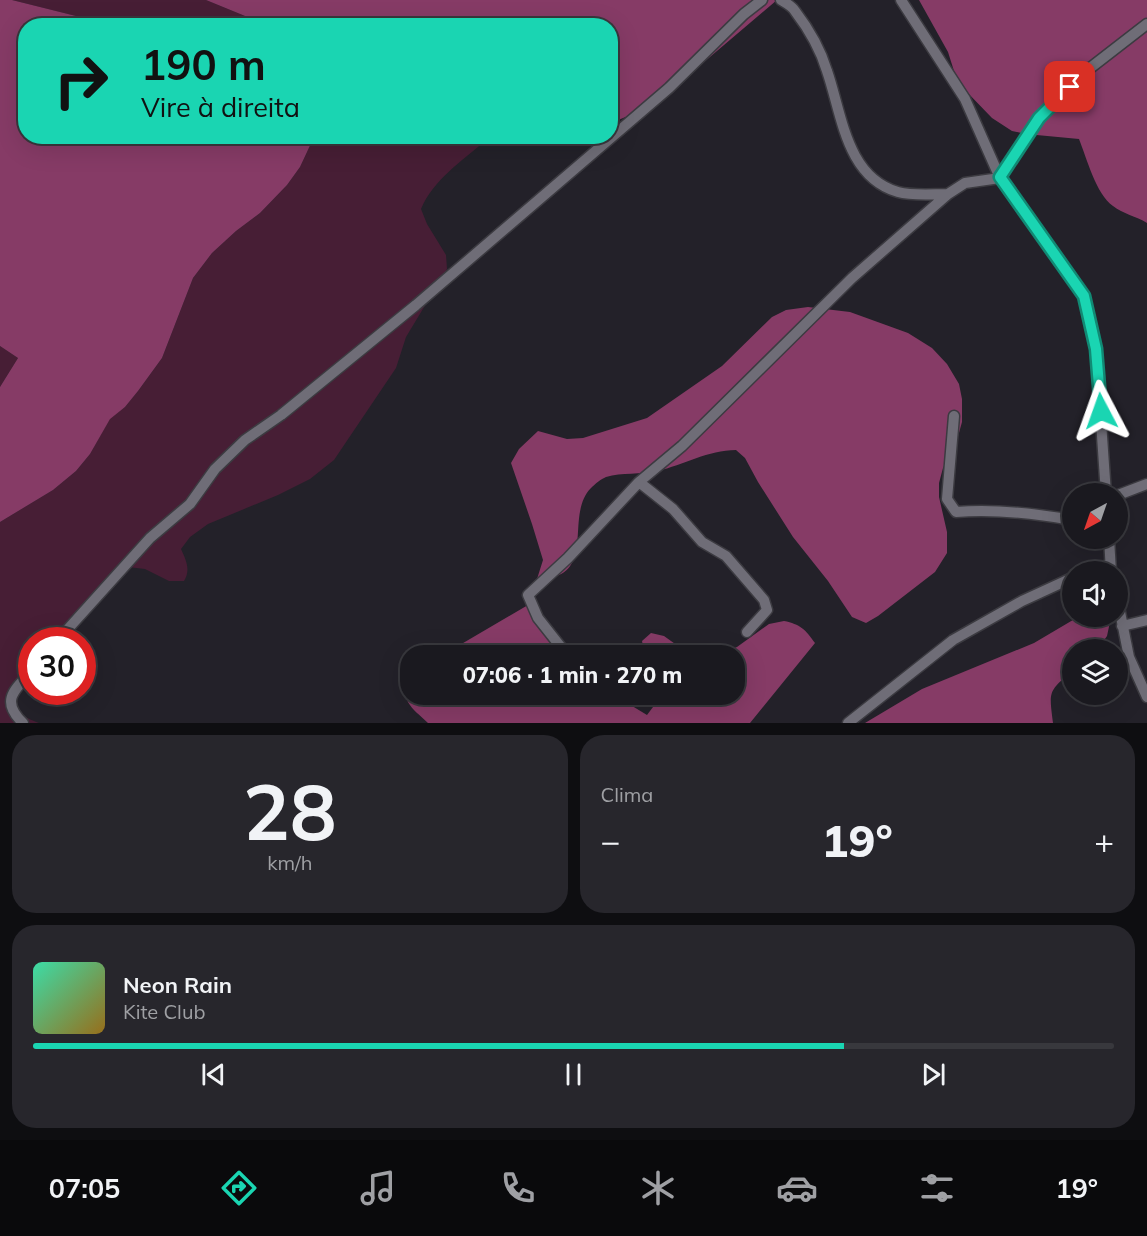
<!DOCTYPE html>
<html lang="pt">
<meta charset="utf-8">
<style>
body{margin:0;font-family:Mulish,sans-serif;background:#27262c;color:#f1f3f6;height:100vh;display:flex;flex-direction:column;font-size:22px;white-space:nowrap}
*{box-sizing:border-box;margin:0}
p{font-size:20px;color:#9fa0a4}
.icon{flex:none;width:33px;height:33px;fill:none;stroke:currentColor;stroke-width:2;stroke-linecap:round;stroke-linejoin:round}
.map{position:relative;height:723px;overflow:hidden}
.details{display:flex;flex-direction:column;gap:12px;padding:12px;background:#0e0e11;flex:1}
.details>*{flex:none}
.hud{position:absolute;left:18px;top:18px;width:600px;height:126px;border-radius:24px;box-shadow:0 6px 24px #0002,0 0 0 2px #38383d;background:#1ad5b2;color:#111;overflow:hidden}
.needle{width:39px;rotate:220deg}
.controls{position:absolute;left:1062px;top:483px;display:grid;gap:12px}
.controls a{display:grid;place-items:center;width:66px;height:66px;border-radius:50%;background:#1a191f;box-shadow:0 6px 24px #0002,0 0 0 2px #38383d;font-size:30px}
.speed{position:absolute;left:18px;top:627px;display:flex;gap:12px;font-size:30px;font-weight:700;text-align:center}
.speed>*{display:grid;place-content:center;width:78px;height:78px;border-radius:50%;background:#1a191f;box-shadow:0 6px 24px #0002,0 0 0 2px #38383d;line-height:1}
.speed .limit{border:9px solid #d22;background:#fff;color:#111}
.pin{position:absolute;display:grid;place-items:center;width:51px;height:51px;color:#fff;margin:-26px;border-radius:12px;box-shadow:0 3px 9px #0006}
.me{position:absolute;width:66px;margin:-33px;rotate:356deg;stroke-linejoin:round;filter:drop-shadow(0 0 4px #0008)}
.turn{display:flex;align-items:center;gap:21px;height:126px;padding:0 24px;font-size:27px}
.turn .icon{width:78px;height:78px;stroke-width:2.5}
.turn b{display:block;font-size:42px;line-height:51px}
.big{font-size:45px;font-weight:800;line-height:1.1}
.details .tile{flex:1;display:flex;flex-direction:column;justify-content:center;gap:9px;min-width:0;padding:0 21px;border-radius:24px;background:#27262c}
.details .dial{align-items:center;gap:0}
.dial b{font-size:78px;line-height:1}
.song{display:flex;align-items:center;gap:18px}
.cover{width:72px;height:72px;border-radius:9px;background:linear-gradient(135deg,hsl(160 70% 55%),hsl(40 70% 35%))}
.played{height:6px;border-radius:3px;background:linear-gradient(90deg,#1ad5b2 75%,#38383d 75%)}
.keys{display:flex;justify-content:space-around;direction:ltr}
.heat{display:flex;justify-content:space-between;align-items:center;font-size:33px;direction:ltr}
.details .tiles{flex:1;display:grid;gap:12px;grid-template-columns:1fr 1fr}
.tile:last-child{grid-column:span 2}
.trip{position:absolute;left:400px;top:645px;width:345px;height:60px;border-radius:24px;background:#1a191f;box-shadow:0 6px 24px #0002,0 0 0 2px #38383d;font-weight:800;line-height:60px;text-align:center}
.tab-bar{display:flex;height:96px;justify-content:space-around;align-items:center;background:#0a0a0c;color:#9fa0a4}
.tab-bar .icon{width:42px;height:42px}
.tab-bar .active{color:#1ad5b2}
.tab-bar b{font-size:27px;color:#f1f3f6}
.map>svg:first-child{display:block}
.green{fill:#471e35}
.forest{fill:#863b66}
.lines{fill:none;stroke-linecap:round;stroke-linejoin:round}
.minor-casing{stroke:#3c3b41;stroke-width:13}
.minor{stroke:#6f6d77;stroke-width:10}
.route-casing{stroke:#118a74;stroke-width:15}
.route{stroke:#1ad5b2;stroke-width:10}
</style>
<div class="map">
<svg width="1147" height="723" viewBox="0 0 1147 723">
<rect width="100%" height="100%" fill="#232129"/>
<path class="green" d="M12,0H206L267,25H112Z
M474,136L485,141C462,161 433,180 421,209L427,224L446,255L447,269L406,337L396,368L334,460L310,479L278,495L208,524L190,537L181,549C186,560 191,570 184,581H169L145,569L128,567L54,640H32L31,665L19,680L12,696C18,714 21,716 39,723H0V522L53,490L76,471L90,454L110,418L125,407L138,391L162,358L193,278L212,253L236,231L260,213L287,185L300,167L314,137Z
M0,346L18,358L0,387Z"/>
<path class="forest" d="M0,0H12L112,25L26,26V136L314,137L300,167L287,185L260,213L236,231L212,253L193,278L162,358L138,391L125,407L110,419L90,454L76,471L53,490L0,522V387L18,358L0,346Z
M206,0H777L664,96L640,111L611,123L610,26L267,25Z
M919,0H1147V223C1136,216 1123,214 1113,206C1096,194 1087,159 1079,139L1026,134L1012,131L992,118L964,89L954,71L948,52Z
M474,137H529L485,141Z
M808,307L850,312L908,333L932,348L947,364L959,384L962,399V422L957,440L943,468L939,483V497L947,532V553L935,572L878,616L866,623L852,617L828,581L793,537L758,482L745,458L736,450C708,450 684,465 657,471C640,475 622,472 606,477C601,479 595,484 591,488C563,516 600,579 537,579L543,560L532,524L511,463L519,449L538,431L567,439L583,438L647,418L722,366L772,317L786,310Z
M528,605L571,656H441Z
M1078,617H1106L1110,622L1107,636L1098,649L1072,650V671C1048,692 1049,691 1053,723H865L922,689L1034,643Z
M784,621C800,624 806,630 815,643L750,723H428C415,710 397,700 411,680V694L614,695L647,715L662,695L735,694V656L718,655L737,647L769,624Z
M651,633L664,636L678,646L705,655H645L642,641Z"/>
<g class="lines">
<defs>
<path id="minor" d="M781,0C786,3 792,6 795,11C808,28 821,51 827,71C842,114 846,177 898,192C913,196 932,194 948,194
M901,0L965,99L1000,178L1084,296L1096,349L1106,494
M954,416L947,499L956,512C995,509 1033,513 1072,520
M639,482L673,509L702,542L726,556L764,600L767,610L747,632
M1118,495L1147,484
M1109,538L1111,572
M1089,572L1110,564
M1118,602L1129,657L1147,697
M1122,626L1147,620
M58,640L150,538L190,504L215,469L245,440L281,415L416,305L669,88L744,14L762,0
M568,656L538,618L528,595L568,558L639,482L682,446L852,278L948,194L965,183L1000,178L1039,118L1085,72L1147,24
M23,723C0,701 14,690 32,671
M848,723L953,640L1022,601L1072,578"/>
</defs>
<use href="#minor" class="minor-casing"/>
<use href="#minor" class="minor"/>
</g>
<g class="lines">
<defs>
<path id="route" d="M1070,87L1039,118L1000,177L1084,296L1096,349L1101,411"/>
</defs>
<use href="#route" class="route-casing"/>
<use href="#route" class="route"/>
</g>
</svg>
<div class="controls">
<a><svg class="needle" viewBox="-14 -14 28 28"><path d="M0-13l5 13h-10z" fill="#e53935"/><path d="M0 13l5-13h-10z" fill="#9fa0a4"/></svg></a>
<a><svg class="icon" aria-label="sound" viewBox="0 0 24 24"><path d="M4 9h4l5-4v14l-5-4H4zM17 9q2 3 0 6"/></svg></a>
<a><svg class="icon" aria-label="layers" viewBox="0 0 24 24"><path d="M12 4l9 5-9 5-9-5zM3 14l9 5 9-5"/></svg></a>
</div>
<div class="speed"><div class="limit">30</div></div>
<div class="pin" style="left:1070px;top:87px;background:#d93025"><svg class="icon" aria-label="arrive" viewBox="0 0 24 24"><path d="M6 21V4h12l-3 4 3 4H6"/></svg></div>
<svg class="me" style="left:1101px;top:411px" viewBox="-20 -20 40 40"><path d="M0-17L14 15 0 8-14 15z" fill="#1ad5b2" stroke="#fff" stroke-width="4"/></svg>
<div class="trip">07:06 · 1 min · 270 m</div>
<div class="hud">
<div class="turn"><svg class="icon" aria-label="right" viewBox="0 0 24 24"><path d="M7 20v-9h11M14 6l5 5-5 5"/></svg><div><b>190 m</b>Vire à direita</div></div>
</div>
</div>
<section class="details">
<div class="tiles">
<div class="tile dial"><b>28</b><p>km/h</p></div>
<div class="tile"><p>Clima</p>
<div class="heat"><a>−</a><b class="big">19°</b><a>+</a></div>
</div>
<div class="tile">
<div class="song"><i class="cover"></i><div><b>Neon Rain</b><p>Kite Club</p></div></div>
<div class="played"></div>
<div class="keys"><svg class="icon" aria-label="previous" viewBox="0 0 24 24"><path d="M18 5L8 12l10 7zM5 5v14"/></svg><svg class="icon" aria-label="pause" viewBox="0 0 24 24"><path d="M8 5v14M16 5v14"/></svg><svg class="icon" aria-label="next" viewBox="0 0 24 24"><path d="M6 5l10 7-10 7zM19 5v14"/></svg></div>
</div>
</div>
</section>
<nav class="tab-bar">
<b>07:05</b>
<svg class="icon active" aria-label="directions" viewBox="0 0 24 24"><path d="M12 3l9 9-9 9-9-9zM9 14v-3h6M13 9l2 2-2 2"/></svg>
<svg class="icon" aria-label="music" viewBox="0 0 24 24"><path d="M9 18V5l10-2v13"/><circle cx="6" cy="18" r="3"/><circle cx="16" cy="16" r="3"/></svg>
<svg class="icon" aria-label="phone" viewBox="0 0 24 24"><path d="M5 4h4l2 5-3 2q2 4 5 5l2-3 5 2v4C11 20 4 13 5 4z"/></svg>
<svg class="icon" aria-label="climate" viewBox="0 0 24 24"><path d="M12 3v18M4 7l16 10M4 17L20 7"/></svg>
<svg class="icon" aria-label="car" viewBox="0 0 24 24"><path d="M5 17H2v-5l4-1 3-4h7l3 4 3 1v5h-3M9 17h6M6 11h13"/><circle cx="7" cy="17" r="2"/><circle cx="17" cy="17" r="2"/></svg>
<svg class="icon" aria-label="filters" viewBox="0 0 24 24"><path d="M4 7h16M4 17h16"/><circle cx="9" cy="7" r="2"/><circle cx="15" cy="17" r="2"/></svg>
<b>19°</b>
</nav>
